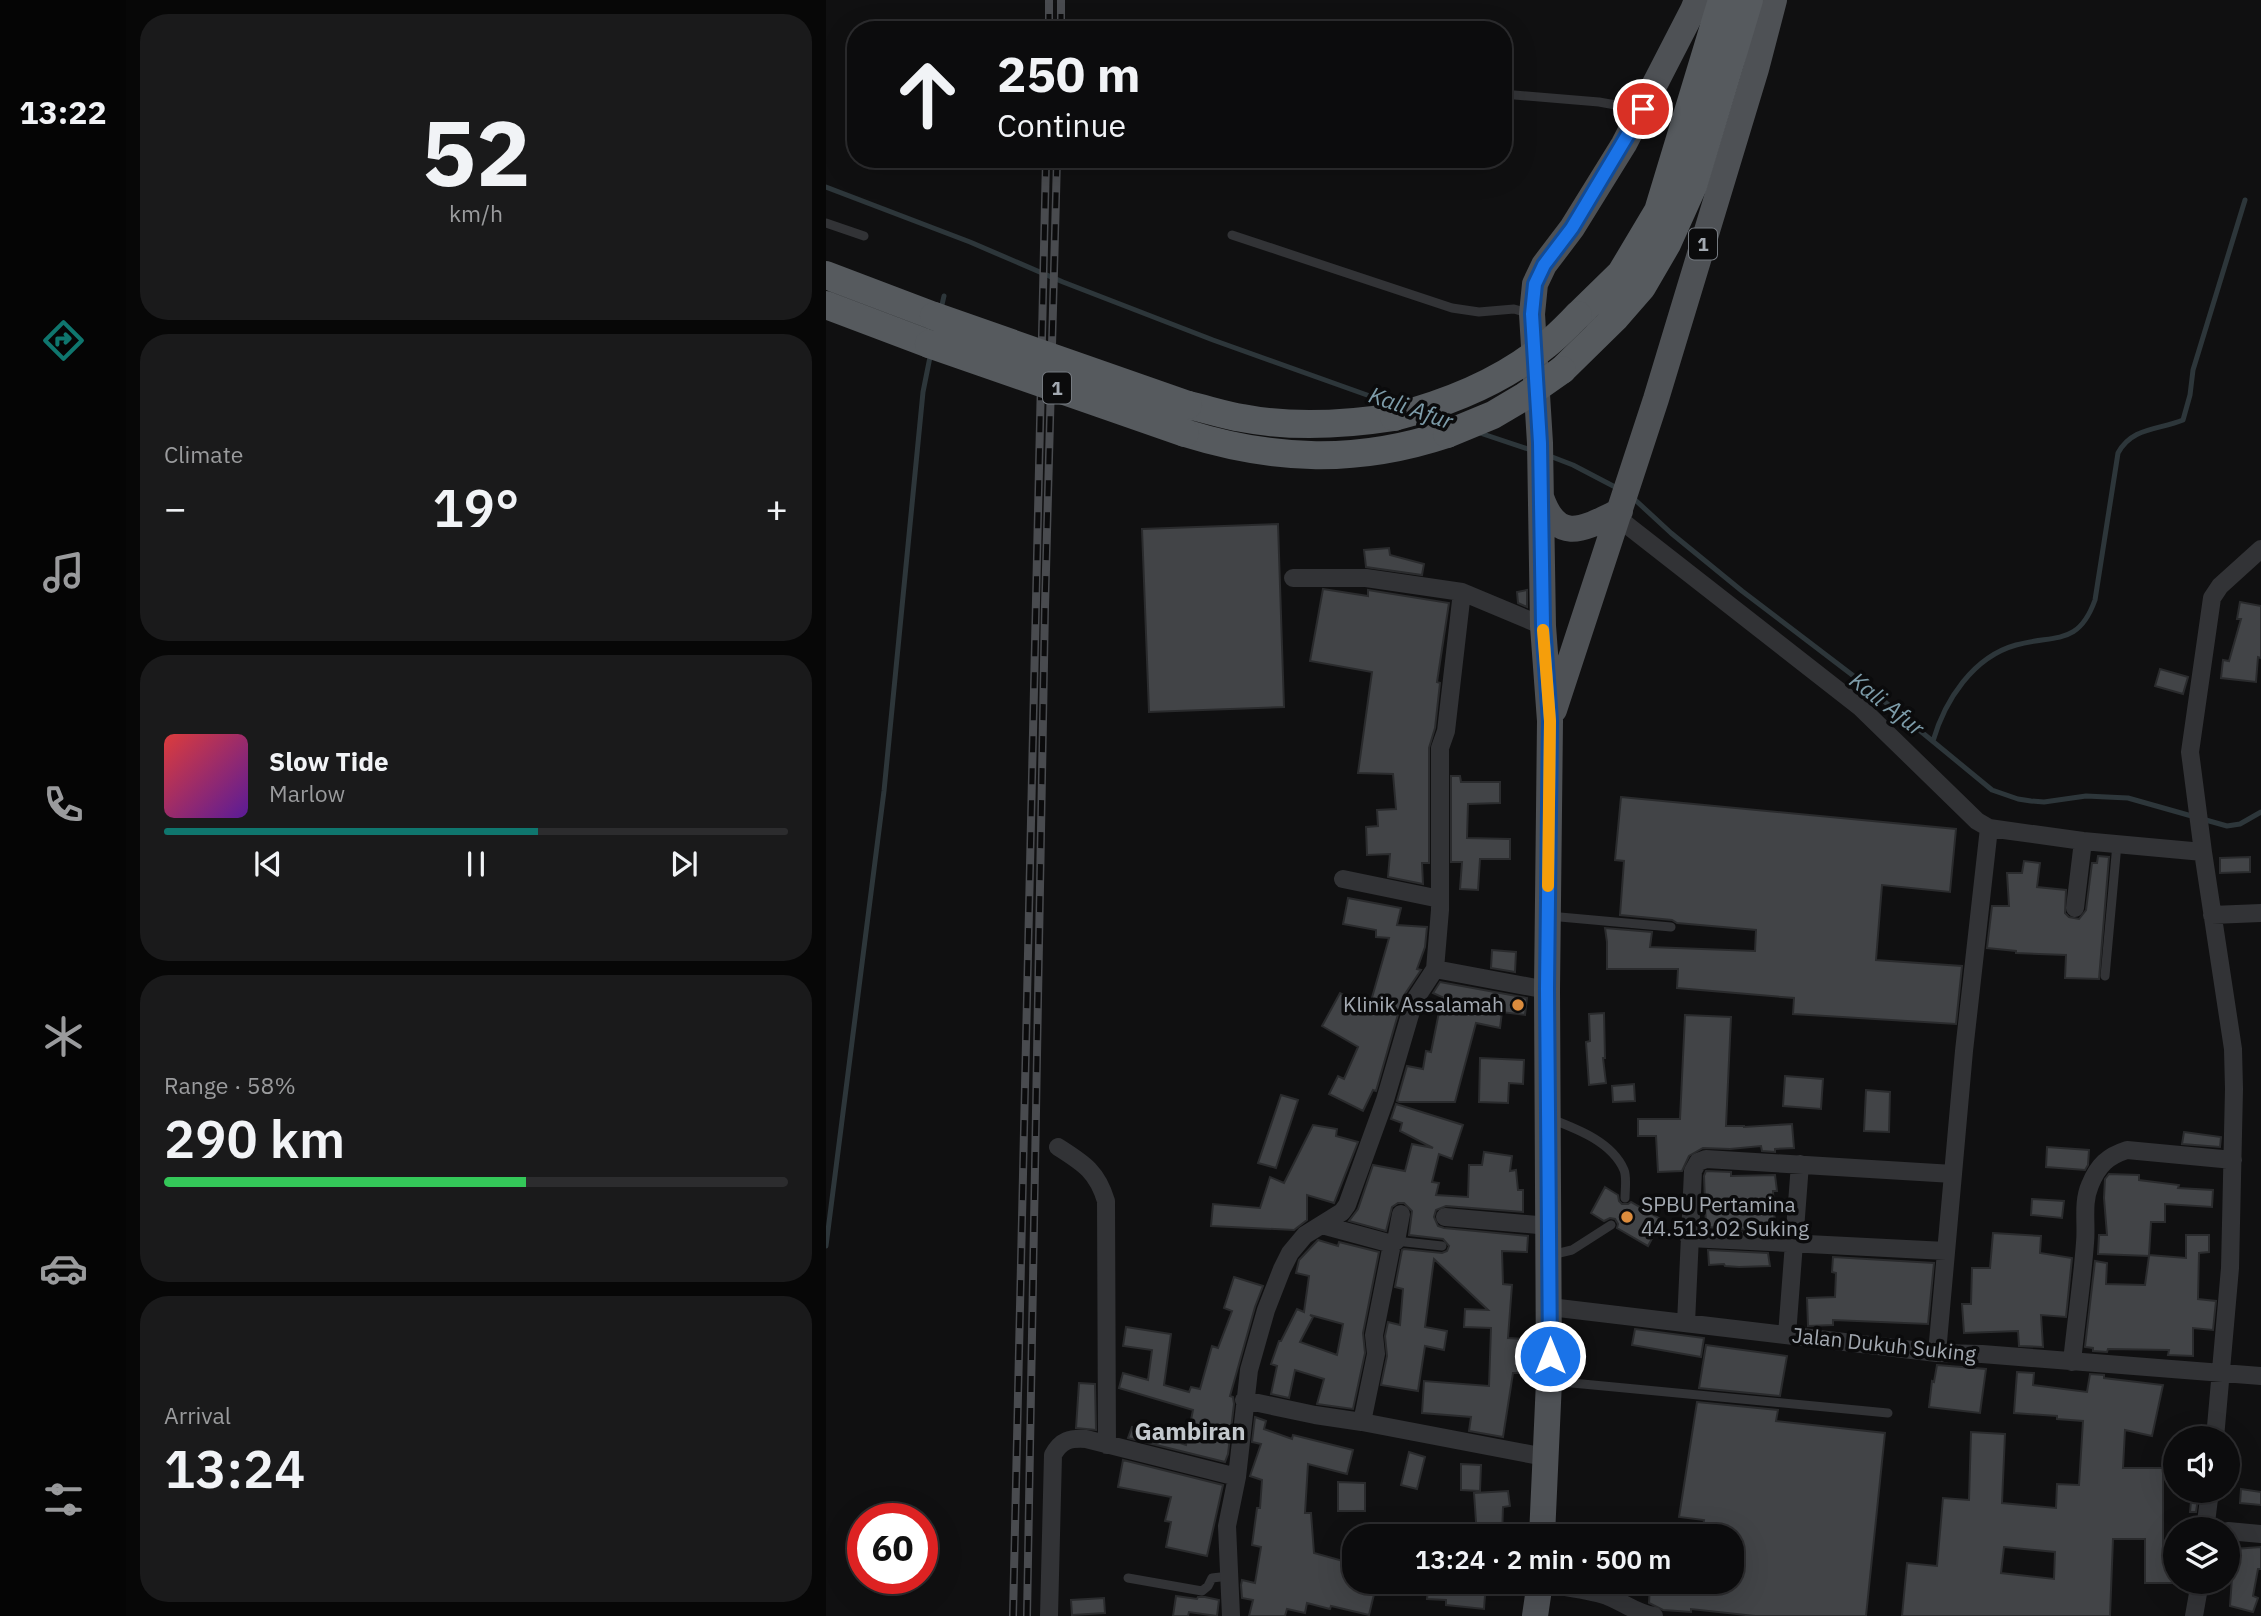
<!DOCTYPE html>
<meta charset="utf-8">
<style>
body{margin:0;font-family:"IBM Plex Sans",sans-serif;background:#1a1a1b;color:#f1f3f6;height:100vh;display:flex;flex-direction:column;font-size:26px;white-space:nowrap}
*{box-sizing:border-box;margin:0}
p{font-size:23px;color:#9a9b9d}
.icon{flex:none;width:38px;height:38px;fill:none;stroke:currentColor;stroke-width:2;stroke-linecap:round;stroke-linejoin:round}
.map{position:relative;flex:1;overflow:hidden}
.sheet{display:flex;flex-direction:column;gap:14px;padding:14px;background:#070707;width:700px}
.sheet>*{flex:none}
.banner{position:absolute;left:21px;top:21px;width:665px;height:147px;border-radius:28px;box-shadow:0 7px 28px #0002,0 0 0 2px #2c2c2e;background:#0c0c0d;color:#f1f3f6;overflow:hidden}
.fabs{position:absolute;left:1337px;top:1426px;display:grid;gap:14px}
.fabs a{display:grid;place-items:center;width:77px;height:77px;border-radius:50%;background:#0c0c0d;box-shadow:0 7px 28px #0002,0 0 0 2px #2c2c2e;font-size:35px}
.speed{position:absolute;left:21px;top:1503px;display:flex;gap:14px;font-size:35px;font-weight:700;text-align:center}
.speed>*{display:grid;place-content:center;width:91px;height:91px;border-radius:50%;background:#0c0c0d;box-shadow:0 7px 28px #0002,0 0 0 2px #2c2c2e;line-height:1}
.speed .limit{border:10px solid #d22;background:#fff;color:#111}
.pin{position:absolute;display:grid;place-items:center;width:60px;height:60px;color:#fff;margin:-30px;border:4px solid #fff;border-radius:50%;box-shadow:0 2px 7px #0007}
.me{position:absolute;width:77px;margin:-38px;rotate:0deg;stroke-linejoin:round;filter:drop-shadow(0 0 5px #0008)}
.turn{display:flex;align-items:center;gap:24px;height:147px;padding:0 35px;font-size:32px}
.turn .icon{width:91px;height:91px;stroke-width:2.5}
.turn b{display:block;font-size:49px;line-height:60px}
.big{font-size:52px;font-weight:600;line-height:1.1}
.sheet .tile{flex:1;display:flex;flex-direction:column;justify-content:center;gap:10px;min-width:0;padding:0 24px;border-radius:28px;background:#1a1a1b}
.sheet .dial{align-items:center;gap:0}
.dial b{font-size:91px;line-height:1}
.song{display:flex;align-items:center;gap:21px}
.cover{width:84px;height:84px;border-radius:10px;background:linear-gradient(135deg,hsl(0 70% 55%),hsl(270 70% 35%))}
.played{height:7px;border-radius:4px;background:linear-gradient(90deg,#0f766e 60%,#2c2c2e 60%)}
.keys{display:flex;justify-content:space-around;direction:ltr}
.heat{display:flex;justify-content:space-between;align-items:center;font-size:38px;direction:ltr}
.charge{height:10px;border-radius:5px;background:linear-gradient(90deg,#34c759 58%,#2c2c2e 0)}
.trip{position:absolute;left:516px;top:1524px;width:402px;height:70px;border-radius:28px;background:#0c0c0d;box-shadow:0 7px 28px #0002,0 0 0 2px #2c2c2e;font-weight:600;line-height:70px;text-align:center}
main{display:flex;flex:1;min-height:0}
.dock{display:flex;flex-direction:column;width:126px;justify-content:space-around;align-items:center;background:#050505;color:#9a9b9d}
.dock .icon{width:49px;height:49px}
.dock .on{color:#0f766e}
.dock b{font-size:32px;color:#f1f3f6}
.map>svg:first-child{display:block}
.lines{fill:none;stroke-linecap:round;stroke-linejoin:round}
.stream{stroke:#2d363a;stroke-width:5}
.building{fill:#424447;stroke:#2a2b2d;stroke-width:2;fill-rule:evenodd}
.service{stroke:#323336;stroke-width:9}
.minor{stroke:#323336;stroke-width:18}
.primary{stroke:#4e5155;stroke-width:26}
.trunk{stroke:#565a5e;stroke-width:28}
.rail-casing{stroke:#494b4f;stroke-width:8}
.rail{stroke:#0b0b0c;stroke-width:5;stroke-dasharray:16;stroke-linecap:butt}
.trunk-bridge{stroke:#565a5e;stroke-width:28}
.route-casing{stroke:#114b97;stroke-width:18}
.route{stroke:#1a73e8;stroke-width:12}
.slow{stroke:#f59e0b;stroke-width:12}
.poi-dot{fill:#dc8c3d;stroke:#0b0b0c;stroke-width:2.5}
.labels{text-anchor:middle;stroke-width:7;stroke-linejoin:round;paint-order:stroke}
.shield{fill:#0b0b0c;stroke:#757a80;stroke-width:2}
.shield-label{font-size:19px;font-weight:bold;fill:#a3a9b1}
.poi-label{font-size:21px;fill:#a3a9b1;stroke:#0b0b0c;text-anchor:end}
.street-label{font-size:21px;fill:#a3a9b1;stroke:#0b0b0c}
.water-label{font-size:23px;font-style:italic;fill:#7d9ca9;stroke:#0b0b0c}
.quarter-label{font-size:24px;font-weight:bold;fill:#c3c8cd;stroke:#0b0b0c}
</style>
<main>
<nav class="dock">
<b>13:22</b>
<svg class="icon on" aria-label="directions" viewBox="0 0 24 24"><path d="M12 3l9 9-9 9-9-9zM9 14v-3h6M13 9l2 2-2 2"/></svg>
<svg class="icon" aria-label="music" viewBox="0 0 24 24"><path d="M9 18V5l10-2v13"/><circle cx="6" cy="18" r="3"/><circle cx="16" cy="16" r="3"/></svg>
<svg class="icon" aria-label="phone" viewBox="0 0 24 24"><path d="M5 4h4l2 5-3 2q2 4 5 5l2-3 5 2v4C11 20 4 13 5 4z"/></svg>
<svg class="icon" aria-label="climate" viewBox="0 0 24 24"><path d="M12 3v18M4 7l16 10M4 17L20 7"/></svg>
<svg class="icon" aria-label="car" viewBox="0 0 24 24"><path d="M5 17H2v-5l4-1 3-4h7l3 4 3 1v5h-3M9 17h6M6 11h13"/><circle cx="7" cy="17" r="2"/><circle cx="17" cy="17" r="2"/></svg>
<svg class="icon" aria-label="filters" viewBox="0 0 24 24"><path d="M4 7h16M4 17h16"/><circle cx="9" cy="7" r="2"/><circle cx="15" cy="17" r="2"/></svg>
</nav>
<section class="sheet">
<div class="tile dial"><b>52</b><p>km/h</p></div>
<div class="tile"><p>Climate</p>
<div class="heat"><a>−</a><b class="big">19°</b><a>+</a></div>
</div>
<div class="tile">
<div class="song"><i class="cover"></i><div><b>Slow Tide</b><p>Marlow</p></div></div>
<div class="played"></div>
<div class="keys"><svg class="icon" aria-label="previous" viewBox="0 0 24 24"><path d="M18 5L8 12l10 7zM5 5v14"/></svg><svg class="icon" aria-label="pause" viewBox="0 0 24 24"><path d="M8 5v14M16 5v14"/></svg><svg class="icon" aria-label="next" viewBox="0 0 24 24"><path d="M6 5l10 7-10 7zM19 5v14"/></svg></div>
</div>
<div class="tile"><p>Range · 58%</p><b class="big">290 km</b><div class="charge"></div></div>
<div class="tile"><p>Arrival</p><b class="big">13:24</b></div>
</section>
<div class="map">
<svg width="1435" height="1616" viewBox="0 0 1435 1616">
<rect width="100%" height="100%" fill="#101011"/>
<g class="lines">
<path class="stream" d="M0,187L144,242L237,282L387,340L569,405
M115,309L118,296
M651,432L705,450
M721,455L747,465L791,488
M806,497L845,533L916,591L1025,674L1166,790L1192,799L1205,801L1218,802L1260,796L1302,798L1401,826L1414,824L1435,812
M1107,741C1119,700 1147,657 1190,645C1229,634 1252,647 1269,600L1292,453C1306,427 1333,430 1357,420L1364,395L1367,370L1419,200
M0,1246L58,791L97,392L105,352"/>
</g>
<path class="building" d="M452,524L458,707L323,712L316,529Z
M563,548L564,555L598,564L596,575L540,567L538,550Z
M497,589L542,596V590L623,603L611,682L614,683L609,728L603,748V863H596L597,884L562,877L564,854L541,855L540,827L552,826L551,810L570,809L567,774L532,773L546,672L484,661Z
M701,590V607L692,603L691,592Z
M1414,602L1435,606V658L1432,657L1430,682L1395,678L1397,660L1403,661L1415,619H1411Z
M1334,669L1362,677L1357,694L1329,686Z
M625,776H634L635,782H674V803L642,804L641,838L684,839V859H654L652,890L634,889L636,862H625Z
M795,797L1130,829L1124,892L1056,885L1050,960L1136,966L1130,1024L967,1014L968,998L851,988L852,969H781V942L779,928L826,932L824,947L929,951L930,930L851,923L846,920L794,915L798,861L789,860Z
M1272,856L1283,857L1273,979L1239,978L1240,955L1190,953V951L1161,948L1166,906H1183L1181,873H1196L1198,861L1214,863L1211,887L1240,890L1239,913L1243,917L1253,919L1260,910L1266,863H1271Z
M1424,857V872L1394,873V858Z
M522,898L575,908L571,925L601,927L599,947L591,969L595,970L577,997L550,1091L547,1090L537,1111L503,1094L512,1076L518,1079L532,1047L496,1026L514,993L543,1008L563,938L550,937V930L517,924Z
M666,950L690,952L689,972L665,968Z
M614,982L701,998L699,1015L676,1012L674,1028L650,1023L629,1102H573L571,1101L581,1066L597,1069L600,1051L605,1052L616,997L607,993Z
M778,1013L779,1058H777L780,1083L763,1085L760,1042L764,1041L763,1014Z
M859,1015L905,1017L900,1126H918V1127L966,1124L968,1148L949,1149V1152L936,1151L935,1146L904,1149L877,1148L863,1156L856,1171L832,1172L830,1136H812V1119H854Z
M654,1058L698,1060L697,1084L683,1083L682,1103L653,1102Z
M959,1076L997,1079L995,1109L957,1106Z
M808,1084L809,1101L787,1102L786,1086Z
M1040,1090L1064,1092L1063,1132L1038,1131Z
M455,1095L472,1100L450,1168L432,1163Z
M570,1104L637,1125L626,1159L613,1154L606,1182L613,1183L610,1195L642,1197L643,1165H656L658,1152L686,1156L684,1171L690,1170L692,1190H697V1212L620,1206L610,1210L608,1217L612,1226L618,1228L702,1236L701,1252L676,1251L677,1284L686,1285L682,1338L699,1339L698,1373H687L677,1437L643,1431L645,1417L596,1413L598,1381L663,1386L665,1328L638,1327L639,1309L662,1310L608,1259L599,1327L621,1331L618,1350L599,1346L592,1391L555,1385L561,1356L559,1336L562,1322L574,1325L577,1289L569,1287L576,1250L578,1249L616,1253L621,1251L623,1246L617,1239L583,1235L586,1211L578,1203H572L566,1207L560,1231L523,1221L532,1209L547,1165L579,1171L586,1144L607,1148L574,1131L576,1123L565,1119Z
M487,1125L511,1129L510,1136L532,1142L508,1203L481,1195V1220L468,1230L385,1226L387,1204L434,1208L444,1177L458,1183Z
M1358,1132L1395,1137L1394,1147L1356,1144Z
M1221,1147L1263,1150L1262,1165L1259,1170L1220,1167Z
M880,1171L905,1172V1176L949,1175L951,1191H947L949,1226L940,1227L941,1231L880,1227L878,1176Z
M1283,1174L1313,1175V1180L1353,1185L1352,1188L1387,1190L1386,1207L1339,1204V1222H1325L1323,1255L1360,1258V1235H1383V1252L1373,1253L1372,1299L1390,1301L1387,1330L1367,1328V1356L1342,1355L1343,1350L1282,1349L1281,1352L1267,1351V1348L1259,1347L1269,1261L1281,1263L1280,1284L1319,1285L1323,1256L1272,1254L1273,1235H1281L1278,1198L1279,1179Z
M779,1187L792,1195L793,1201L796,1204H802L805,1202L836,1220L822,1246L791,1228L792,1224L789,1219L784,1218L778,1221L765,1213Z
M1206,1199L1238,1201L1236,1218L1205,1215Z
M1167,1233L1215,1236L1214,1253L1246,1258L1240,1317L1215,1315L1217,1347L1193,1346L1192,1331L1138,1333L1136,1304H1145L1146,1268H1164Z
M492,1240L512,1246L513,1242L553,1252L537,1333L539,1353L527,1409L491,1404L498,1379L469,1370L463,1398L445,1394L451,1366L445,1364L453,1341H455L471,1309L478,1312L483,1276L470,1273L473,1260ZM484,1315L517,1324L511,1355L474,1342L487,1317Z
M882,1250L942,1253L944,1266L913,1267L899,1266L898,1264L883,1265Z
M1007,1257L1108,1263L1102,1324L1007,1320V1325L982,1326L981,1298L1009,1297L1010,1273L1006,1272Z
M408,1277L437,1286L429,1307L404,1396L407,1397L408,1404L402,1454L399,1462L302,1438L306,1427L360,1445L367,1410L293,1388L297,1373L322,1380L326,1350L297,1346L300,1327L345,1334L338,1385L363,1392L365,1387L374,1389L386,1346L392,1348L406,1311L398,1308Z
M809,1329L878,1338L875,1357L806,1345Z
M880,1345L961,1356L954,1396L873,1388Z
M1111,1365L1160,1369L1154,1413L1103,1407L1106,1381L1108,1382Z
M1191,1372L1208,1373L1207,1385L1261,1392L1264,1374L1278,1375V1378L1337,1385L1326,1436L1299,1430L1297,1468H1337V1552H1349V1583H1319V1539H1287L1284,1616H1076L1081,1563L1111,1566L1117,1498L1143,1500L1145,1432L1179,1434L1176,1503L1230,1508L1231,1484L1253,1485L1257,1421L1231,1419V1416L1188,1413ZM1178,1547L1229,1552L1228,1579L1175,1573Z
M253,1383L269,1384L270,1430L250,1428Z
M871,1402L952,1410L950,1421L1059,1433L1040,1616H929L865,1609V1612L837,1610L823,1603L824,1586L841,1587V1582H906V1536H876L878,1520L853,1517Z
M429,1417L440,1421L438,1429L466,1439L467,1435L527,1450L521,1474L482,1464L479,1513H485L488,1553L528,1564V1582H551L543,1615L505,1606L504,1609L481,1603L479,1613L461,1609L459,1616H423L427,1600L416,1598L415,1585L416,1580L429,1583L435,1547L426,1545L431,1508H434L436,1480L424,1476L435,1444L426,1442Z
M583,1452L599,1457L591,1489L575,1485Z
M297,1460L397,1485L381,1556L340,1547L345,1522L339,1521L345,1497L292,1487Z
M635,1464L655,1465L654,1491L635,1490Z
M512,1482L539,1483V1511H512Z
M1415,1489L1435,1492V1505L1414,1503Z
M682,1491L684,1506L677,1507L676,1536H651L648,1493Z
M1366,1491H1373L1370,1512H1364Z
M1435,1547V1569H1432L1427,1596L1432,1598L1427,1612L1404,1606L1408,1549Z
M603,1582H660L658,1609L620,1605V1600L601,1599Z
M350,1596L371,1599L372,1597H379L393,1600L391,1616L363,1612L362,1616H347Z
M278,1598L279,1613L246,1615L245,1600Z"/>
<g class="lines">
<path class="service" d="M677,94L773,102L812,109
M0,223L38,236
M406,235L626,308L653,312L688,309L705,314
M723,916L845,927
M1279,976L1291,844
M725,1119C751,1129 786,1142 798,1170C801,1177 799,1190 799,1198
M570,1241L616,1246
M725,1255L746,1250L785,1225
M725,1381L1062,1413
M302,1578L376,1591L382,1586L386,1578L403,1576"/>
<path class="minor" d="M792,518L1035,708L1151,821L1163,828L1257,841L1377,852
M467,578H540L636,592
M517,879L614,899
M1249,908L1257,841
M1386,915L1435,913
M609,969L721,990
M232,1147C257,1163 271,1171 280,1201L281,1445
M619,1217L723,1226
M496,1225L566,1244
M863,1238L1120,1251
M724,1307L1111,1353L1156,1354L1435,1376
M860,1323L867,1171L872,1162L880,1159L1127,1174
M961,1335L974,1164
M1111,1353L1138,1051L1163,828
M1246,1362C1250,1322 1256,1283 1259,1243C1261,1224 1256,1203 1264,1185C1272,1165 1282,1156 1301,1150L1407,1160
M418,1400L489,1415L536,1422L719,1457
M536,1422L550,1354L548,1335L566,1244L570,1241L575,1214
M1389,1438L1404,1268L1408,1089L1407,1049L1377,852L1364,752L1386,598L1394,586L1435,549
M1379,1530L1384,1491
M1402,1531L1435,1534
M714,1583C736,1587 759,1589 781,1596C797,1602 810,1613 828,1616
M223,1616L227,1455C235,1440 244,1438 260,1439L411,1477
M405,1616L401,1526L411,1477L423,1370L440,1310L456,1269L464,1253L479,1235L516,1212L521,1205L559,1100L588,1001L609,969L614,910V748L620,731L636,592L717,626
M1368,1616L1374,1582"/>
<path class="primary" d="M715,497C732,546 759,528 794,511
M728,710L830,399L930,69L948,0
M716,1536L723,1381L721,990L724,721L717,626L714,443L706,314L709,284L718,265L746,228L798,144L867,10L871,0
M709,1616L714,1582"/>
<path class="trunk" d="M0,275L108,316
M0,305L103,344
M752,315L795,273L832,211L896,0
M736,370L789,318L816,287L841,244L867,186L923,0
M362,405C380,409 398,415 416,418C467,428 517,425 568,417
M359,433C449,461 531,464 621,434"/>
<defs>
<path id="rail" d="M223,30V0
M235,30V0
M187,1616L220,159
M201,1616L219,607L231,159"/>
</defs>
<use href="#rail" class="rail-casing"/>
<use href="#rail" class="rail"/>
<path class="trunk-bridge" d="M108,316L362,405
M103,344L359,433
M568,417C622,403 677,381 720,345C732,336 742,325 752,315
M621,434L667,415L699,396L736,370"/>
</g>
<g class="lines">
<defs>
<path id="route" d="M724,1356L721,989L724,721L717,625L714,443L706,314L709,284L718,265L746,228L817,109"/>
</defs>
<use href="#route" class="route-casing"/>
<use href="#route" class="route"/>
<path class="slow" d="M717,630L724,721L722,886"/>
</g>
<g class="poi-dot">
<circle cx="692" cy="1005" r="7"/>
<circle cx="801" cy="1217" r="7"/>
</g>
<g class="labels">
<g class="shield">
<rect x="863" y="228.5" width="28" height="31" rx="5"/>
<rect x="217" y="372.5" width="28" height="31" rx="5"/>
</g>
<g class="shield-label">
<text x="877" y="251">1</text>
<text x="231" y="395">1</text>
</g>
<g class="poi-label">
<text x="678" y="1012">Klinik Assalamah</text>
<text x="815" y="1212" text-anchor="start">SPBU Pertamina<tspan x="815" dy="24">44.513.02 Suking</tspan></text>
</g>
<g class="street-label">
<text transform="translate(1058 1345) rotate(6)" y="7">Jalan Dukuh Suking</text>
</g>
<g class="water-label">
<text transform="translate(585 408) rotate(19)" y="8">Kali Afur</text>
<text transform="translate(1061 704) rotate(38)" y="8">Kali Afur</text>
</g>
<g class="quarter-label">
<text x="364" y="1440">Gambiran</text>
</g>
</g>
</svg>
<div class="fabs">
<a><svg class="icon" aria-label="sound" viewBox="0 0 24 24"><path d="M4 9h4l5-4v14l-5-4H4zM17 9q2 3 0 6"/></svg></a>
<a><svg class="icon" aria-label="layers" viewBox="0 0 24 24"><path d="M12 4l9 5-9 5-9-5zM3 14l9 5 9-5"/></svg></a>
</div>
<div class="speed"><div class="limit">60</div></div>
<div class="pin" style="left:817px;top:109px;background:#d93025"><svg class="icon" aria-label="arrive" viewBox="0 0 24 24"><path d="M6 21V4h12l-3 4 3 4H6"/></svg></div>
<svg class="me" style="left:724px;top:1356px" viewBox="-20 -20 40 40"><circle r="17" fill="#1a73e8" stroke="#fff" stroke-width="3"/><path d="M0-11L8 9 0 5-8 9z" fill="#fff"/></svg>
<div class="trip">13:24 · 2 min · 500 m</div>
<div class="banner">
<div class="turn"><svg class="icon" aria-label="ahead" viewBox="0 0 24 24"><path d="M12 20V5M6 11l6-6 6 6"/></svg><div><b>250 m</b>Continue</div></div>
</div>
</div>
</main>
